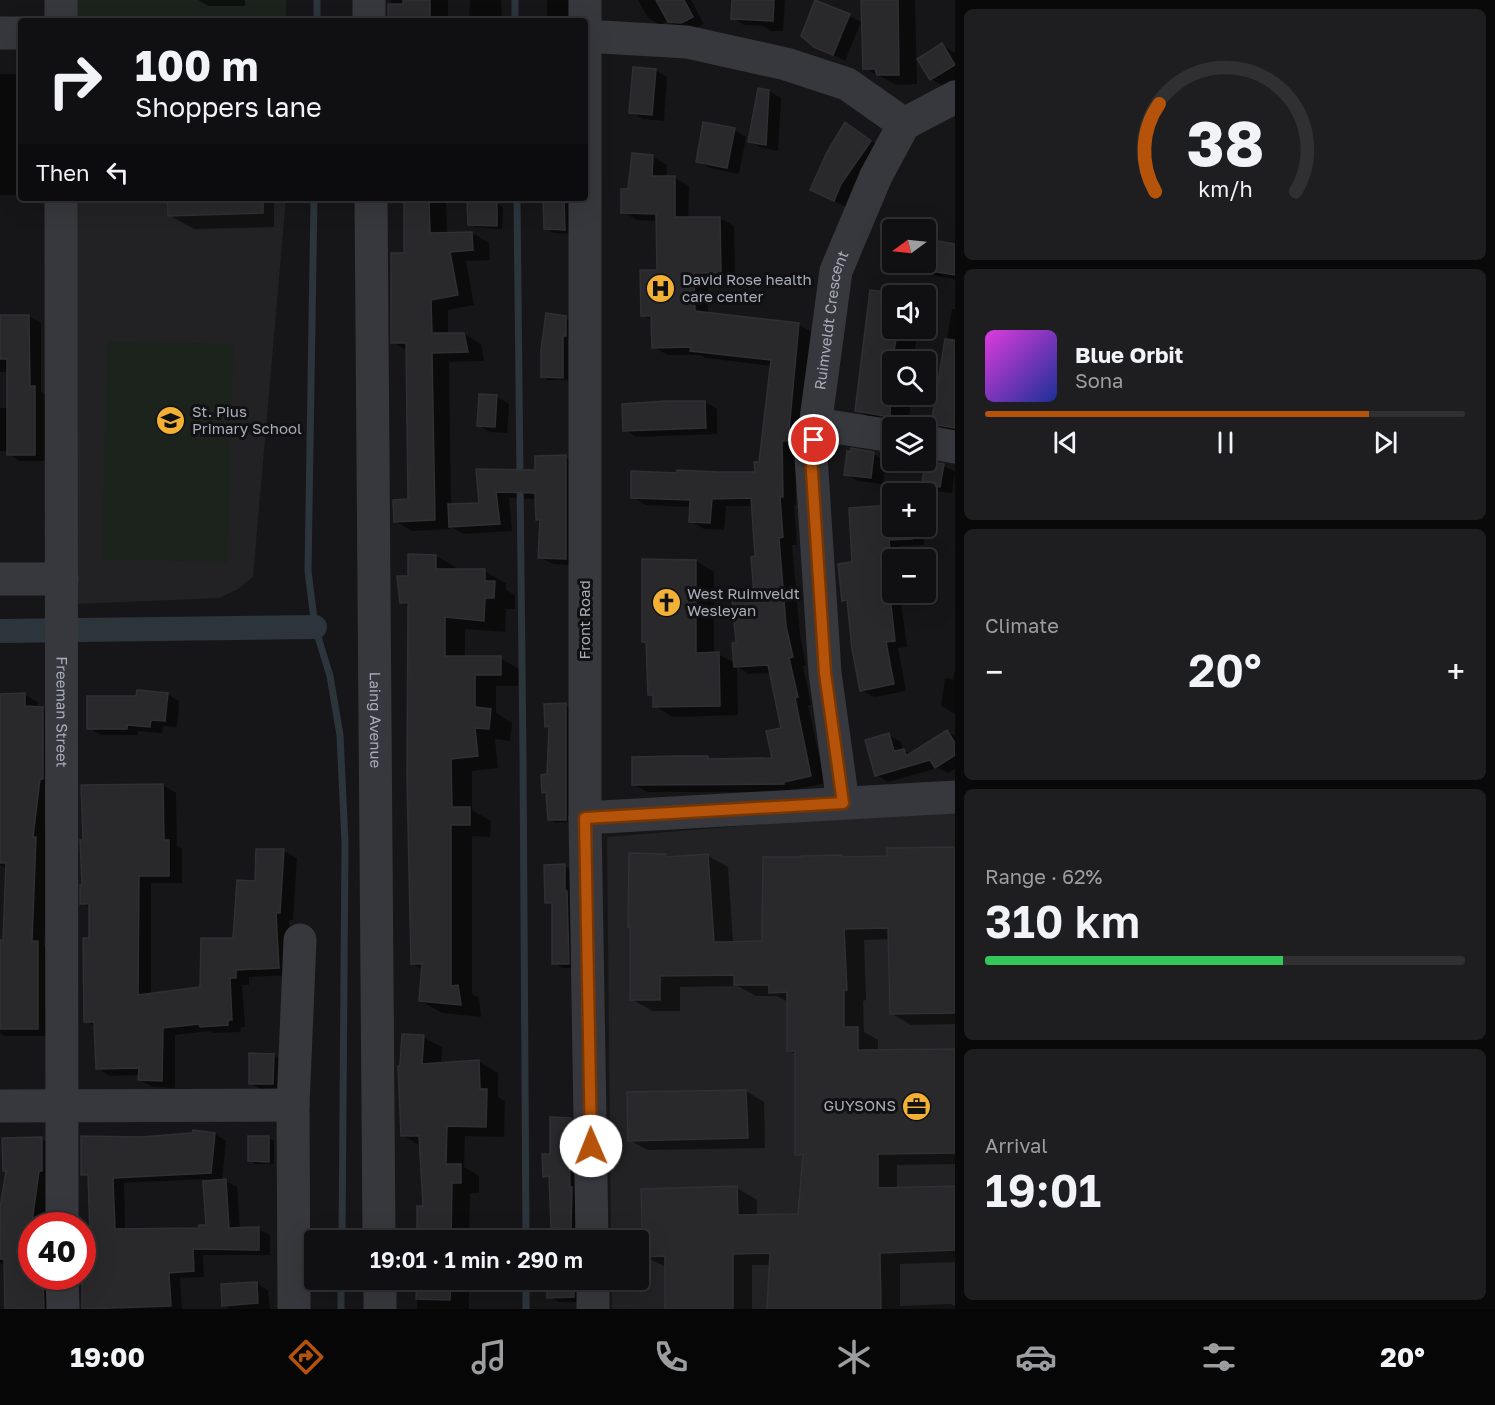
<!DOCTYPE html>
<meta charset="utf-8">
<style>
body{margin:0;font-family:"Golos Text",sans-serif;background:#1e1e20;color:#f1f3f6;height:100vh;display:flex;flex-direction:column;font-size:22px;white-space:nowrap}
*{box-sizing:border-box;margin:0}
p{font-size:20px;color:#9c9d9f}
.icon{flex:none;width:33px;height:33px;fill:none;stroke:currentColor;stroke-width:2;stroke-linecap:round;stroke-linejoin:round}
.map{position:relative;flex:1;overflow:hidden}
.drawer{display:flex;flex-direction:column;gap:9px;padding:9px;background:#09090a;width:540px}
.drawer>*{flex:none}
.banner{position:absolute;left:18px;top:18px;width:570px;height:183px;border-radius:6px;box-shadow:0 6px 24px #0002,0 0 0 2px #303032;background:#101012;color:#f1f3f6;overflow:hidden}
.needle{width:39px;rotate:255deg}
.buttons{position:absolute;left:882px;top:219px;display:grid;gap:12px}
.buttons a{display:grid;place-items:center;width:54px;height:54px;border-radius:6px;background:#101012;box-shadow:0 6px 24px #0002,0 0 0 2px #303032;font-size:30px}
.speed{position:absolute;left:18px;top:1212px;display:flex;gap:12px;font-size:30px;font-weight:700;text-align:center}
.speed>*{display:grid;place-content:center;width:78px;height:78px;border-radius:50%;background:#101012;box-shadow:0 6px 24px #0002,0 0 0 2px #303032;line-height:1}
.speed .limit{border:9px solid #d22;background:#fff;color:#111}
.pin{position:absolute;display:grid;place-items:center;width:51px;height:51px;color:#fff;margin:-26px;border:3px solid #fff;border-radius:50%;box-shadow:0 2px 6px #0007}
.me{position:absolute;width:66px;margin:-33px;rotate:359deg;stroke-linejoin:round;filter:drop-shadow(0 0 4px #0008)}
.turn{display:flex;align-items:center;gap:21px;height:126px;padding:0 18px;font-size:27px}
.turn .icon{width:78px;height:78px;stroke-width:2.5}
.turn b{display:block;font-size:42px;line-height:51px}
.then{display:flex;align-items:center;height:57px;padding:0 18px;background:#0003;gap:12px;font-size:22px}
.big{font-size:45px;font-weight:600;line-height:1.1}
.drawer .widget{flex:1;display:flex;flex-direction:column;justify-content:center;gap:9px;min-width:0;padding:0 21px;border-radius:9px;background:#1e1e20}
.drawer .dial{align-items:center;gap:0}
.dial svg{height:156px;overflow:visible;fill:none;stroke:#303032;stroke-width:7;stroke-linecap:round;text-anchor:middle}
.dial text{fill:#f1f3f6;stroke:none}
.song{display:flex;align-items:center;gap:18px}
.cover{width:72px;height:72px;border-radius:9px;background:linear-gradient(135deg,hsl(300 70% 55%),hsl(230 70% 35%))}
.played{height:6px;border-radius:3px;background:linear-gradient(90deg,#b45309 80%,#303032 80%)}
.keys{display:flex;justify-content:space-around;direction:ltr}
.heat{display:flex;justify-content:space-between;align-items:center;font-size:33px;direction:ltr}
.charge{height:9px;border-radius:4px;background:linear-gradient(90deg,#34c759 62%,#303032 0)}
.trip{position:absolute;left:304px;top:1230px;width:345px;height:60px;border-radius:6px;background:#101012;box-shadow:0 6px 24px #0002,0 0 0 2px #303032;font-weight:600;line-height:60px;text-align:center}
.dock{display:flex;height:96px;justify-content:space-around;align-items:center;background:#060607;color:#9c9d9f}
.dock .icon{width:42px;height:42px}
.dock .on{color:#b45309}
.dock b{font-size:27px;color:#f1f3f6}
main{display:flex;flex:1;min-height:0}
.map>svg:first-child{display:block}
.built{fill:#222225}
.green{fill:#1c231d}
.shadow{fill:#0007;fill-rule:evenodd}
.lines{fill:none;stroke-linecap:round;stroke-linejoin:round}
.stream{stroke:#2c353c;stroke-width:7}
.canal{stroke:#2c353c;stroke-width:24}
.building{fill:#29292c;stroke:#303034;stroke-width:1.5}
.minor{stroke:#37383d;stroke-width:33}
.route-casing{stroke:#753606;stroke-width:15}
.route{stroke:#b45309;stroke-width:10}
.labels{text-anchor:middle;stroke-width:6;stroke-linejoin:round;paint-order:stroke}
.poi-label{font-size:15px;fill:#a8adb8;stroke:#111113;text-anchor:start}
.street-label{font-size:15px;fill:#a8adb8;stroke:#111113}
</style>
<main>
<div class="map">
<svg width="955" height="1309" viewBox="0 0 955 1309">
<rect width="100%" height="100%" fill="#161618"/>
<path class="built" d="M76,198H286L253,577L238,589L219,598L76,604Z
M955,808V1309H612L611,1280H639V1240H611L607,837Z"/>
<path class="green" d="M76,0H286V21H76Z
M107,341L233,344L228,562L102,559Z"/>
<path class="shadow" d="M198,0H245V6H208Z
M391,0H448V21H388Z
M470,0H501L502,21H469Z
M547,0H569L568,21H547Z
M638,0H691L704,24L694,29L681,28L668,21L660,25L648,18Z
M733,0H785L783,31H771L762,26L744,25L733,18Z
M862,0H915L917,84L897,85L864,68Z
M849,16L861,22L845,61L815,46Z
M942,45L955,53V79L943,86L931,79Z
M655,70L667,77L664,121L643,119L631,112Z
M0,74H21V195H0Z
M769,91L781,98L778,151L762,148L750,141Z
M846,124L883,149L846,207L824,196Z
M734,130L746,137L739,174L710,168L697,161Z
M653,157L667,165L666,177L675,178L689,186L688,219L720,218L734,226L735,280H708V314L798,324L812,332L802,448H795L796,505H794L797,545H792L800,635L806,665L803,666L811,705H808L825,783L797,789V792H648L633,784L708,758L713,760H774L783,729L771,673L749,674L737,667L738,715L673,717L655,706V698L649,694L647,643L643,641V561H696L714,572V654H718L735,663L738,644L755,597L757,558L753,506H726L724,530L704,529L690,521L691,507L646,505L632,497L756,473L760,463L772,366L706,358L700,355H668L653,347V321L642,315L658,272L657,221L637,220L623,212L630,190Z
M168,198H274V227L194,229L169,215Z
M405,198H446L447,234L472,233L489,243L490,260L466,261L474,305L448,310V334H464L481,344L484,361L449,362L451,506L481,505L477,471L536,472L566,457L579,464V566L553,564L539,557L541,522L537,520V499L509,498L512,531L463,534L451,527V529L412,531L395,521L410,501L408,351L392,342L405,254Z
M544,198H574L573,234L554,233L545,228Z
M469,203L497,204L503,207L502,229L475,227L469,224Z
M926,241L955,246V279L917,273L905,266V262H926Z
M871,292L901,296H892V328H918L913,362H892V394H912L908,426L875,421L857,410Z
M952,309H955V434L933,423Z
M0,316H29L41,323V392L47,395V461H20L8,454V451H0V408H8V372H0Z
M566,318L571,321V338H568V380H548L543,376Z
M497,397L509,404L507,433L490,432L478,425Z
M705,402L717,409V434L637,437L625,430Z
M873,454L886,461L883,484L858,481L846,474Z
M927,463L944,466L955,472L952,493L935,491L923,484Z
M880,507L892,509V526H923L924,545L900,546L902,560H892V592H905L906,602H901L907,647L898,648L906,691L874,697L862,690L848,603L843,600L854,563Z
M436,556L457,568V571H484L506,583V590L515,595V609H506L505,632L465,629V658H500L521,670V686H496V713L512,723L510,741L495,739L498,768L472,771V810L491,821L490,837L472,836V994L479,998L481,1017L442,1013L421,1001L423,970L412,963L410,607L402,603L409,578Z
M955,669V714L941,706L945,678L953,679Z
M167,694L179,701L177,727L163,726L162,733L138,731V735H101L89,728L138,697Z
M0,695H25L38,702V708H42L55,716L44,946L51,950L50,1036H5L0,1033V941H4L7,869L0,865Z
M566,705L571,708V822L555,823L549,819L548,794L543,792L548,776L550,728L546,726Z
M947,732L955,736V769L948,773L938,768L888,782L876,775L889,735L901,742L903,750L912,755Z
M163,785L176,793L177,846L182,849V883H151V995L202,989L235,940L257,882L284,851L297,858L293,920H289L292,975L249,977V985H242L245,1027H241L240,1032L214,1033L210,1031L175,1035V1088L153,1087L140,1080V1075L110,1076L97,1068L96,1027L86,1021L90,908L82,903Z
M955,848V1024L911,1025L891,1013L890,939L864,940L866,1000L863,1001L864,1032L878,1040V1051L955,1050V1164L897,1165V1189L955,1187V1262L900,1264V1306L951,1304L955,1306V1309H769L771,1265H752V1309H666V1267L644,1256L737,1188L757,1200V1216L799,1215L804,1158L797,1154V1055L788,1050V1002L777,996H756L738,986L680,987V1011H652L632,999L666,855L671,858L708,856L728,867L733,943H764L841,856L845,858L889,857Z
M564,866L573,871L576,968H562L554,963V906L546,902Z
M423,1037L442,1047L441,1064L479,1062L498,1073V1097L505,1101L504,1137L465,1136L464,1167L479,1176V1193H470L469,1240H399V1237L419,1238L425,1208L421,1146L402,1135Z
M273,1055L286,1062L285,1090H262L250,1083Z
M746,1091L764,1102L765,1148L648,1150L629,1140Z
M571,1119L581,1125L580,1240H552L550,1179L544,1176L551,1155Z
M194,1132L215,1134L226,1141L222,1181H226L237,1187L240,1230L258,1229L270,1235V1255H203L204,1277L180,1278L182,1309H83V1290L91,1234L90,1178L82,1174L141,1138L194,1135ZM204,1179L207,1226L200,1229L125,1231L124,1183Z
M269,1138L274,1141V1164H255L250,1160Z
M42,1139L55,1147L45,1226H32V1276H48L57,1309H6V1266L0,1263V1218L7,1172L4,1170Z
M418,1280H469V1309H417Z
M548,1280H583L584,1302H559L549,1297Z
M256,1283L268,1290L270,1309H230L224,1305Z"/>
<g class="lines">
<path class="stream" d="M515,0V21
M317,21V0
M314,198L308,571L315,627L330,676L340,735L345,842L342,1240
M517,198L523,758L526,1240
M526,1280V1309
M341,1309V1280"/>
<path class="canal" d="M0,631L315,627"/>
</g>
<path class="building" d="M403,0H430V21H388V4H403Z
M656,0H684L693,17L681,23L668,22Z
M732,0H774L773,21L731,19Z
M815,0L850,14L833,55L814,47L801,36Z
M861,0H898L899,75H877L875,69H863Z
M942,43L955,65L930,80L917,59Z
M633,67L656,69L652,115L629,113Z
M758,88L769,90L766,145L748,142Z
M703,122L735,128L727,168L696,162Z
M845,122L871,141L841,184L834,201L810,190L827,152Z
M632,153L653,155L652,176H675V217H720L721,273H694L695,311L799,323L788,441H782L783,497H780L783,537L779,538L786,626L793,657L789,658L798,697L795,698L811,776L784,782V784L632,785V757L676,756H708V759L772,758L766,731L781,728L768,665L734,667L732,643H736L732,598L754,596L751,557L755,556L751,498L712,499L710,523L689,522L690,500L631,498V471L677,473V470L719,472H755L754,462H759L771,360L690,351L691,347L652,348L651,316H641L640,270H657L656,214L621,213V189H628Z
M167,198H263V213L168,216Z
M404,198H429L430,233L472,232L473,250L450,252L458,295L431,300L432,333H464L468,352L432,353L435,520L394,522L393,500L408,499L406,343H391V253H404Z
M543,198H564L565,230L544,229Z
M467,201L497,202V226L468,225Z
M926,239L955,244V275L926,270Z
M870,290L902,294L892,296V328H898L892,362L890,417L855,411Z
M546,313L566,316V336H563V378L541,377V350Z
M0,315H29L30,386H35V455H7V359H0Z
M945,339L955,340V428L931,424Z
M479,394L497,395L495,427L477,426Z
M666,401H705L706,428L623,431L622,404Z
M851,448L874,452L871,478L844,475L847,451L850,452Z
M566,455V559L538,558L540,520H536L535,493L496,492L500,524L449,527L448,504L479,503L476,469L535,470V456Z
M926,461L944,464L940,487L921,485Z
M892,505V526H911L912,539L889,540L892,575V595L890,596L895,641L886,642L894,684L860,691L852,649L847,600L842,601L838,564L852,562L849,508Z
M408,554L436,555V569H485V581H495L494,598H485L484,621L445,617V656H501V675H475V707L491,709L489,729L475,728L478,756L451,759L452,807H470V825H451V986L458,985L461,1005L419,1001L422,964H411L407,777L408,603H400L397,576H408Z
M642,559L696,560V653L719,652L720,706L653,707V695H648L646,642H642Z
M137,690L168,693L165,721L151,720L150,727L127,725V729H87V696H136Z
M25,693V706L43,707V779H40L33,837H36L32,941H38V1029H0V940H3L6,863H0V694Z
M566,703V820H548L546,792L542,793L541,775L547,774L549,726L545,727L544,704Z
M947,730L955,743V755L935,768L930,760L875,776L865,740L889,733L894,751L904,749L906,756Z
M163,784L164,840H169V876H139L138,995L200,987L201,938H233L237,880L255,881L256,849H284L280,913H276L279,968L236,970V978H230L232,1020H228V1025L200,1027L199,1024L163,1028L162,1081L138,1080L139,1068L96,1069L94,1022H84L83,938H89V904H80V885H82L80,840H83L81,785Z
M955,847V1013L890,1014L888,928L844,929L847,990H844V1027H858V1050L955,1049V1153L878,1154V1188L955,1186V1250L880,1253L881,1309H767L770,1253L733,1254V1309H665V1256L643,1257L641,1189L737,1186L738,1215L798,1214L803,1155H795V1051H787V992L769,993V985H734V975L660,976V1000H630V927H628L629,853L666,854V857L708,854L714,942H725L762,941L763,857H803L802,856L842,855V857L887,856V848Z
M565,864V890L567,891L569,964H552V903H545L544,865Z
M402,1034L424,1035L422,1064L479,1060L480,1089H487L486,1127L447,1126L446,1164H461V1183H452L451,1240H417V1206H423L419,1136H401L398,1066L400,1065Z
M249,1053L274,1054L273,1084H249Z
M746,1090L748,1138L628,1141L627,1092Z
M550,1117L571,1118L572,1145H569L570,1187H572L571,1229L551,1228L549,1176L543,1177L542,1154H550Z
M193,1130L215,1133L211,1173L113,1178L115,1229L199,1228V1225H206L203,1181L226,1179L229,1228L259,1227V1250L193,1249L194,1271L169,1273L171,1306L82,1309V1233H90L88,1175H81V1136L141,1137L192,1133Z
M248,1136H269V1162L248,1161Z
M42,1137V1171H39L32,1222V1279H43L44,1309H5L4,1259H0V1208L6,1171H3L2,1138Z
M417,1280H451L450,1300L416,1299Z
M547,1280H574V1297L547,1298Z
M257,1282L258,1303L222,1306L221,1284Z"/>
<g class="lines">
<g class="minor">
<path d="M61,0V21"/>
<path d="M369,0V21"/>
<path d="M585,0V818L592,1240"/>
<path d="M0,33H21"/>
<path d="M585,36L687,42L786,64L847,84L904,124"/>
<path id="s1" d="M61,198L62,1226"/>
<path id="s2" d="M371,198L379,1240"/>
<path d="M816,424L892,436"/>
<path d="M926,442L955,447"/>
<path d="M0,579H62"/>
<path id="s3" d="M843,803L825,673L811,456L836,271L876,176L904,124L955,97"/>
<path d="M585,818L955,797"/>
<path d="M0,1106L293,1105"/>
<path d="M62,1276L63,1309"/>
<path d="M380,1280V1309"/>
<path d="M593,1280V1309"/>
<path d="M294,1309L293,1105L300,940"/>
</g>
</g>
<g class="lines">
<defs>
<path id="route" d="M591,1146L585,818L843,803L825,673L811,456L814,440"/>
</defs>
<use href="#route" class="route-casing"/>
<use href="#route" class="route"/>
</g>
<defs>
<symbol id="hospital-disc" viewBox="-11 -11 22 22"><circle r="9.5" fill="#f2b134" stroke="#111113"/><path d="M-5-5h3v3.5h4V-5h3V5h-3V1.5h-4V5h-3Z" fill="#111"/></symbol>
<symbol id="school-disc" viewBox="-11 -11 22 22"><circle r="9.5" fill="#f2b134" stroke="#111113"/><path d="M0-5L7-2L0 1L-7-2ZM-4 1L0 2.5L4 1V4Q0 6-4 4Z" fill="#111"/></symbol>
<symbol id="church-disc" viewBox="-11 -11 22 22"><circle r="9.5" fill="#f2b134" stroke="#111113"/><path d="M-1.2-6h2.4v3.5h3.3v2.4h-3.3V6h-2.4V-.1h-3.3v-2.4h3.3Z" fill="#111"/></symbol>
<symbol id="office-disc" viewBox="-11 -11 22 22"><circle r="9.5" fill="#f2b134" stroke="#111113"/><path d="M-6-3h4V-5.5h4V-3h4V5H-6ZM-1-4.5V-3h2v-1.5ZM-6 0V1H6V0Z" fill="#111"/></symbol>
</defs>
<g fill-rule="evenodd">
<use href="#hospital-disc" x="644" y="272" width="33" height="33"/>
<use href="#school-disc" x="154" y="404" width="33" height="33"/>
<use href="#church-disc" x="650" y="586" width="33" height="33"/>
<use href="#office-disc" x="900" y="1090" width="33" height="33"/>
</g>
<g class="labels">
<g class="poi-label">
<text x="682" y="285">David Rose health<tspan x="682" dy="17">care center</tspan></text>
<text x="192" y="417">St. Pius<tspan x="192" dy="17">Primary School</tspan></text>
<text x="687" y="599">West Ruimveldt<tspan x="687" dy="17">Wesleyan</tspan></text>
<text x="896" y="1111" text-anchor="end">GUYSONS</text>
</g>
<g class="street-label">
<text dy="5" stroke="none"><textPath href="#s3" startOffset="486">Ruimveldt Crescent</textPath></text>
<text transform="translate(585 620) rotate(-90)" y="5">Front Road</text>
<text dy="5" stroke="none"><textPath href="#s1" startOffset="514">Freeman Street</textPath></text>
<text dy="5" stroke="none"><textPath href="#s2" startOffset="522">Laing Avenue</textPath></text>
</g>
</g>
</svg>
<div class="buttons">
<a><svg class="needle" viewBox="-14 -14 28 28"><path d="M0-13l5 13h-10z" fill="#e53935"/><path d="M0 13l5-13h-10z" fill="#9c9d9f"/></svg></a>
<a><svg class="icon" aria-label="sound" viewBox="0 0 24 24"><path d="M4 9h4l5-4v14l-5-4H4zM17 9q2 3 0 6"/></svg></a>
<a><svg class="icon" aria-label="search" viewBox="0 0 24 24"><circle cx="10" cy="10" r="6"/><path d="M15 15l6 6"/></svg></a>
<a><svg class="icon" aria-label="layers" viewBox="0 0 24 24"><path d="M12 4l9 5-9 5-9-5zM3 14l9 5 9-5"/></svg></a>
<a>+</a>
<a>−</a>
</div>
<div class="speed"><div class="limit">40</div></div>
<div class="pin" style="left:814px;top:440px;background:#d93025"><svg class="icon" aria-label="arrive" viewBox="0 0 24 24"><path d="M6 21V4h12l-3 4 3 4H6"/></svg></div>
<svg class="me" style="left:591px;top:1146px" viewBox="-20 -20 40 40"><circle r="19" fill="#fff"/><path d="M0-13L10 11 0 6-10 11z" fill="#b45309"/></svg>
<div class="trip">19:01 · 1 min · 290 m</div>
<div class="banner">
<div class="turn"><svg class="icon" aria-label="right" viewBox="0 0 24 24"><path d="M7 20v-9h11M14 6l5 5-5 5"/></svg><div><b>100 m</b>Shoppers lane</div></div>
<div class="then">Then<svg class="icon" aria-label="left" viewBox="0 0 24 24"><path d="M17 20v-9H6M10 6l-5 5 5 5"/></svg></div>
</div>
</div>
<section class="drawer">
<div class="widget dial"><svg viewBox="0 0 100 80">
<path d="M14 69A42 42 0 1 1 86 69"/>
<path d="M14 69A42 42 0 0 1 16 24" stroke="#b45309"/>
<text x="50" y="56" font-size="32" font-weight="700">38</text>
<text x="50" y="72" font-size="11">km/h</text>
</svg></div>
<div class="widget">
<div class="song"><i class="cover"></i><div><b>Blue Orbit</b><p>Sona</p></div></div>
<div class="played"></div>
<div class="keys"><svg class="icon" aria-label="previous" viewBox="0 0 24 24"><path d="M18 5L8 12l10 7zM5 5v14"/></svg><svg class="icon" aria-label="pause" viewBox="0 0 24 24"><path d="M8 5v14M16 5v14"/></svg><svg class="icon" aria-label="next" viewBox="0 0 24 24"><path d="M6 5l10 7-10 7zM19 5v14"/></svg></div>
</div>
<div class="widget"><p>Climate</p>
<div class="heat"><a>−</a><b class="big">20°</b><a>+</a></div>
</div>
<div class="widget"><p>Range · 62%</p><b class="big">310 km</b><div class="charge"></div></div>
<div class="widget"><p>Arrival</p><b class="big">19:01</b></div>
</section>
</main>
<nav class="dock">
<b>19:00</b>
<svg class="icon on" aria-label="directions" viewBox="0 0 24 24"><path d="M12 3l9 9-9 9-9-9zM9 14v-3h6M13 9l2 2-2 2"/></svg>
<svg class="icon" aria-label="music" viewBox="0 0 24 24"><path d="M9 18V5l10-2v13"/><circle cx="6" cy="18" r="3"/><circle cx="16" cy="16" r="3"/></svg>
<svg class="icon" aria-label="phone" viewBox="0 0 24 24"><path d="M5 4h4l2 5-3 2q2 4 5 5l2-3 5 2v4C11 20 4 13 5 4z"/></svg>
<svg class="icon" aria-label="climate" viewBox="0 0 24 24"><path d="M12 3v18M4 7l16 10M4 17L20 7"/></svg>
<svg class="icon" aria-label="car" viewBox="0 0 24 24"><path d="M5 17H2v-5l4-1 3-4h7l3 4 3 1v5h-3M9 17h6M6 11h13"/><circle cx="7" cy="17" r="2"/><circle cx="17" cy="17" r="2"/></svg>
<svg class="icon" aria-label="filters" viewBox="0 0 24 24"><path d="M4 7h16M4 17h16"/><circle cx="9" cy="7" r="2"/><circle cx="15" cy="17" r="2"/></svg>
<b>20°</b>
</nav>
